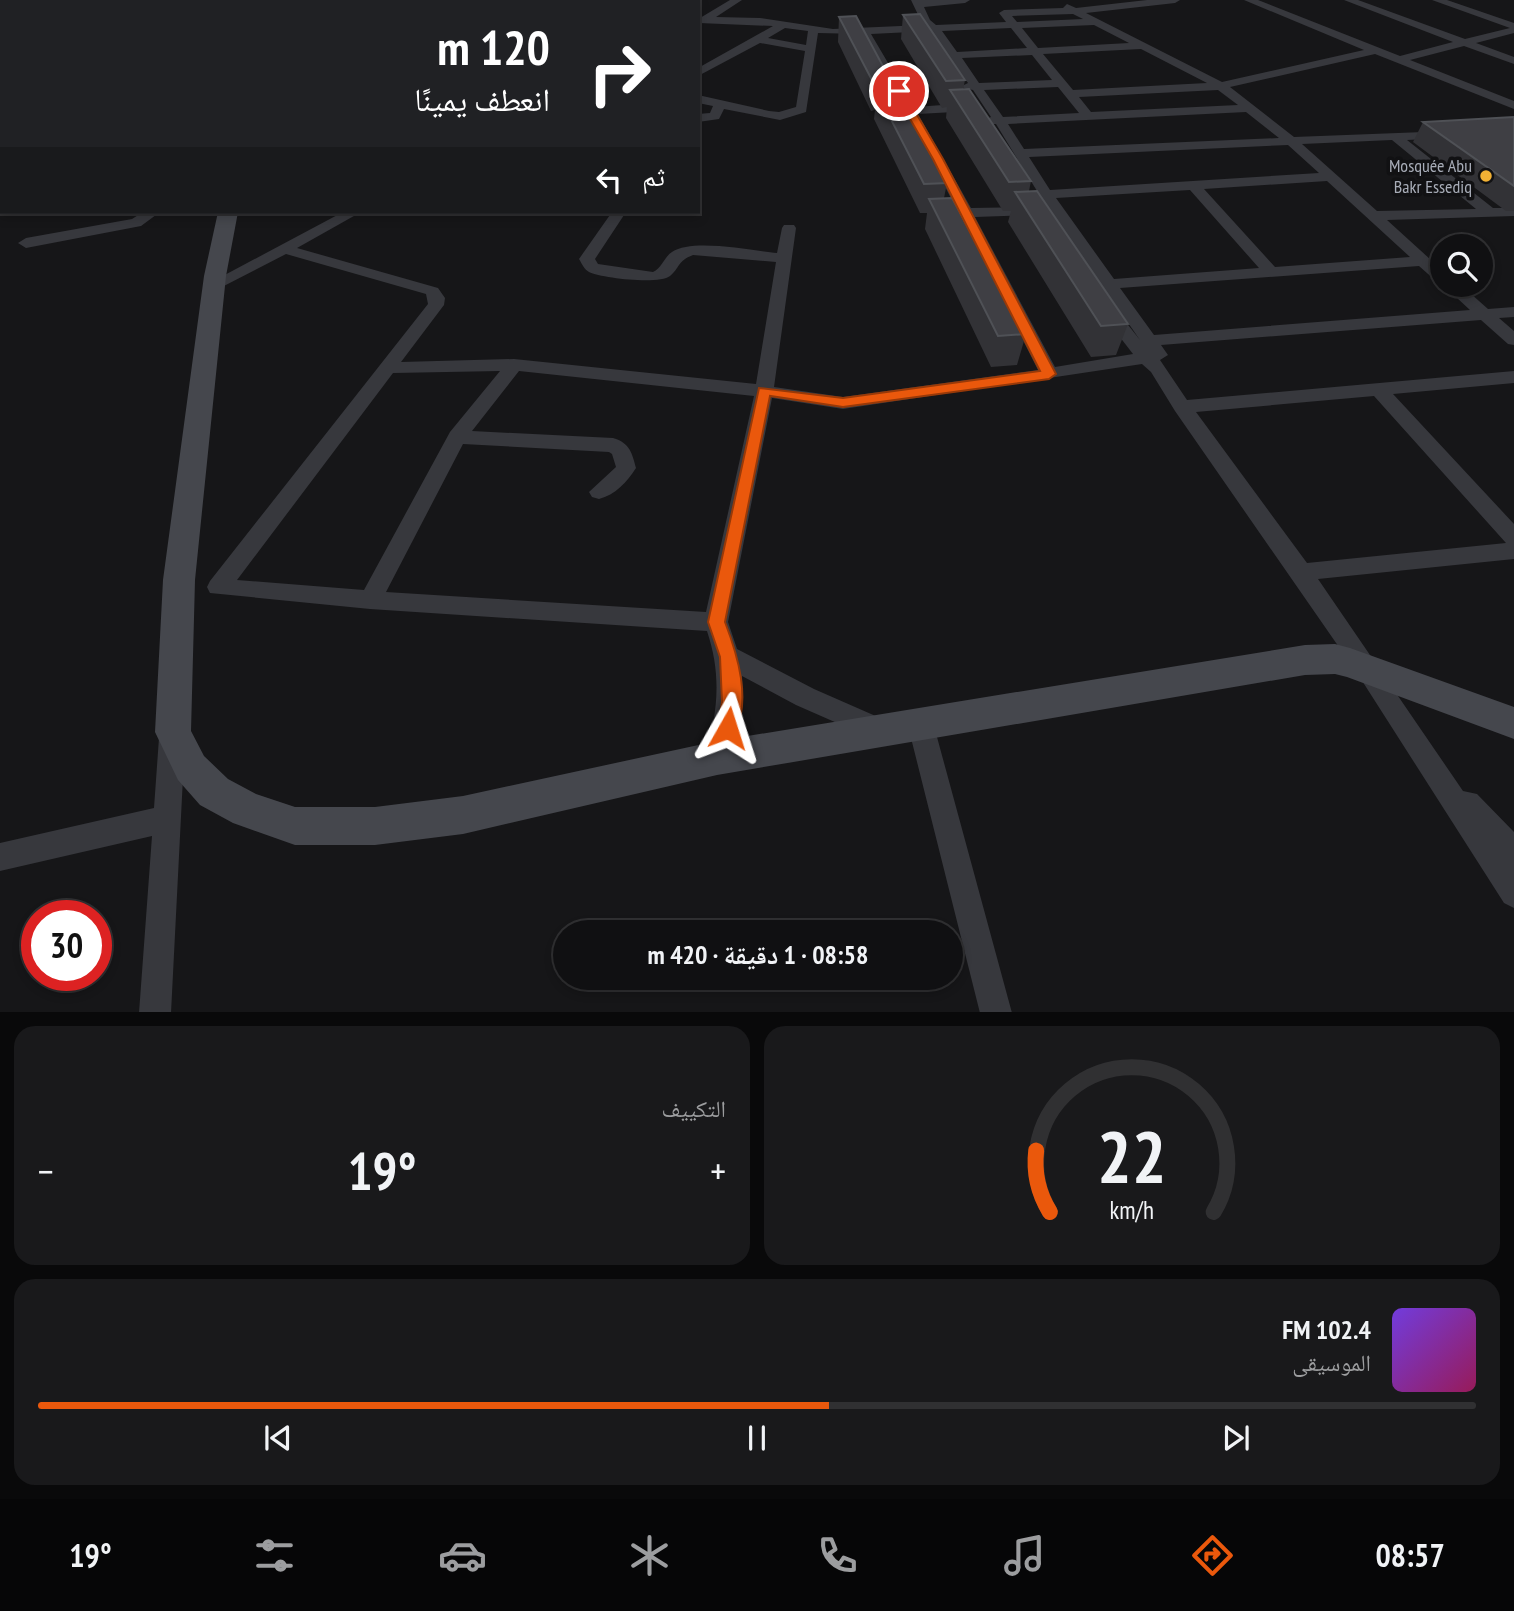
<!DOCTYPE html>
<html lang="ar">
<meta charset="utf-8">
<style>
body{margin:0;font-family:"PT Sans Narrow","Noto Naskh Arabic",sans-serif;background:#19191b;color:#f1f3f6;direction:rtl;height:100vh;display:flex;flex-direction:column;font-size:26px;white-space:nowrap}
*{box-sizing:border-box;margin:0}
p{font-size:23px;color:#9c9d9f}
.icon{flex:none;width:38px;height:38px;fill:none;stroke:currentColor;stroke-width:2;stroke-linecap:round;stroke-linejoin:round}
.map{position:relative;height:1012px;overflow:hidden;direction:ltr}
.drawer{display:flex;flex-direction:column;gap:14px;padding:14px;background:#09090a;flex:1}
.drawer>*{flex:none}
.banner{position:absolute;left:0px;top:0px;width:700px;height:214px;box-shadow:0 4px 10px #0003,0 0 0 2px #303032;direction:rtl;background:#202124;color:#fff;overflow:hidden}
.fabs{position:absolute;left:1430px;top:234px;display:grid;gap:14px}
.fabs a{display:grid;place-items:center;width:63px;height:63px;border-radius:50%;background:#101012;box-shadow:0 4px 10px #0003,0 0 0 2px #303032;font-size:35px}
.speed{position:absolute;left:21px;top:900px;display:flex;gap:14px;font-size:35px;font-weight:700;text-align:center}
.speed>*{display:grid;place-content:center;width:91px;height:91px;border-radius:50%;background:#101012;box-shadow:0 4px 10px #0003,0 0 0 2px #303032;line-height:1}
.speed .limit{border:10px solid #d22;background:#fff;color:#111}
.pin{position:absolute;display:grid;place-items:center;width:60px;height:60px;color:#fff;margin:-30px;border:4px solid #fff;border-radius:50%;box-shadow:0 2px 7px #0007}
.me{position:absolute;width:77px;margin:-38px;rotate:6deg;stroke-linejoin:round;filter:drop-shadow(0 0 5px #0008)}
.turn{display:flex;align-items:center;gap:24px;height:147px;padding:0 35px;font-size:32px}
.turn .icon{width:91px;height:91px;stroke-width:2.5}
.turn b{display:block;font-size:49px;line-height:60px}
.then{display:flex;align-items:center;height:66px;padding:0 35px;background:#0003;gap:14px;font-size:26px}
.big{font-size:52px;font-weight:700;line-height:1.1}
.drawer .card{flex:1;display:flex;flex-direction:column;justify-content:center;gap:10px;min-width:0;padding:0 24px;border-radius:21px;background:#19191b}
.drawer .dial{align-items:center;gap:0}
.dial svg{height:182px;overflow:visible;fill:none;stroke:#303032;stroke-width:7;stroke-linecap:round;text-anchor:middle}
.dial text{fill:#f1f3f6;stroke:none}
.song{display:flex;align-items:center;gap:21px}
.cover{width:84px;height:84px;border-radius:10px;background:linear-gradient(135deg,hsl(260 70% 55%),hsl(330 70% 35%))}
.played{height:7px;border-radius:4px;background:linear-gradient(90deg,#ea580c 55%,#303032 55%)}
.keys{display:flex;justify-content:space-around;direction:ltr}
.heat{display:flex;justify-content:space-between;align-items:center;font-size:38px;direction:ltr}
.drawer .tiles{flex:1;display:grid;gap:14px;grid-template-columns:1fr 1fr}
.card:last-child{grid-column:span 2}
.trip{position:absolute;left:553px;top:920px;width:410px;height:70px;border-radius:35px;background:#101012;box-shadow:0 4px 10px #0003,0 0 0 2px #303032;font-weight:700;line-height:70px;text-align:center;direction:rtl}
.tabs{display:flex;height:112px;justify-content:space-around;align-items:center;background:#060607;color:#9c9d9f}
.tabs .icon{width:49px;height:49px}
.tabs .current{color:#ea580c}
.tabs b{font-size:32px;color:#f1f3f6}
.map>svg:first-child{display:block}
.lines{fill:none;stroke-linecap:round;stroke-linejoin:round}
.street{fill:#37383d;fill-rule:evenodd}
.secondary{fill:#45474d;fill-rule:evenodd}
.wall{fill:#323236}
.building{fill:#3f3f44;stroke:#4f5156;stroke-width:2}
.route{fill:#ea580c;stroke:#983908;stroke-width:2}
.poi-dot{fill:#f2b134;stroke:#111113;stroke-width:2.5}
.labels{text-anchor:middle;stroke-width:7;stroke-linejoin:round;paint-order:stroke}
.far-poi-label{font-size:18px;fill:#a8adb8;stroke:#111113;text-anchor:end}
</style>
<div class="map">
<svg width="1514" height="1013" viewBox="0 0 1514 1013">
<rect width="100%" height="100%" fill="#161618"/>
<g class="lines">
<path class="street" d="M0,0H25L0,4Z
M659,0H673L674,2H660Z
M730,0H742L716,17L760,18L833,29L923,25L911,0H970L965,3L924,7L930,20L936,25L1006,22L999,13L1004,10L1063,8L1067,4L1076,8L1147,0H1180L1175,3L1086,13L1222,82L1364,50L1244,0H1258L1400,56L1453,42L1344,0H1358L1465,39L1510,28L1432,0H1447L1514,23V33L1476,43L1514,57V64L1464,46L1410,60L1514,101V109L1375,54L1230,87L1294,137L1450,131L1451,134L1445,138L1407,140L1493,208H1514V216L1387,220L1442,270V283L1436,281L1419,266L1120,288L1154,335L1470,310L1443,285H1461L1488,309L1514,307V317L1499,318L1514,331V345L1508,344L1481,320L1161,345L1168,355L1160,360L1187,400L1514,371V383L1393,394L1514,524V559L1318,579L1463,791L1477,794L1514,832V908L1504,903L1359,676L1175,411L1151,372L1142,364L843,409L772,398L728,622L737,649L814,689L887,721L891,729L887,737L878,741L796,705L742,676C744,707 739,738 726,767L717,770L708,767L704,758C718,714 722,676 707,631L370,609L210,593L207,587L210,581L428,304L426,294L286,254L220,288L214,290L206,285L343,212H361L297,248L438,288L445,298L444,305L401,362L514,359L756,384L776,262L693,255C677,261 680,268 670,276C659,285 601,278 589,272C584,269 582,264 579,259L612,212H626L595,259L598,264L653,272C662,268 664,257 672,252C693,238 752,251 777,253L782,228L784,225H794L796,228L774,387L843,397L1038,370L931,159L861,34L818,33L806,112L780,120L724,109L719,119L698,122V114L710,113L713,106L698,103V95L769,111L779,112L796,107L805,51L760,43L698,76V68L773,26L699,23L700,18ZM1073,14L1083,19L1017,22L1012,16ZM1094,25L1129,43L1038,48L1022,28ZM785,28L808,31L806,45L768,38ZM1011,28L1027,48L957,52L942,31ZM931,31L968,83L960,87L973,90L991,117L983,121L985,124H996L1037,191L1028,195L1030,198L1042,199L1140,340L1113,306H1101L1099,310L1133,354L1055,367L975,217L1037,215L1044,211L1037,207L971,208L918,114L972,111L978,107L972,103L914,107L871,34ZM1141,49L1207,83L1073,90L1043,54ZM1032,55L1052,80L979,83L962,58ZM1058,87L1079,113L1003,117L984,90ZM1218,90L1238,105L1091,112L1079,97ZM1246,112L1279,138L1024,149L1008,124ZM1392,140L1476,209L1377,211L1302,144ZM1288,145L1319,173L1050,190L1029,157ZM1327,181L1410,257L1275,267L1204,189ZM1190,190L1259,268L1114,279L1056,198ZM500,371L450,432L364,590L237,580L393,373ZM519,371L754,396L706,612L386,592L463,444L609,452L612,454L616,467L589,492L592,497L599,499C615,495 627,482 636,468C632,453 630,443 613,438L472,431ZM1374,396L1506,543L1307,563L1196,412Z
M0,163H2V171H0Z
M143,212H160L141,226L26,248L18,243L26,238L132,219Z
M921,714L930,718L934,726L1012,1013H980L908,726L912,718Z
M172,726L181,730L185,738L171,1013H139L152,836L0,871V843L154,808L159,738L163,730Z"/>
<path class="secondary" d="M60,0H78L59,2Z
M294,0H308L293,2Z
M0,24H2L0,33Z
M218,212H238L226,276L195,580L191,731L204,756L228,779L256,794L295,807H375L463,796L717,741L1305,645L1335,644L1350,648L1514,707V739L1347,677L1335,674L1305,675L717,775L463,834L375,845H295L233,823L200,805L178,780L155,732L163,580L204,276Z"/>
</g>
<path class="wall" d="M903,15L965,80L963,90L1031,181L1029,191L1128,324L1116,355L1091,357L1008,222L1011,211H1003L946,118L947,107L942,108L901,39Z
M839,17L892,83V91L947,183L944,198L1026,334L1017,365L991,367L925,229L927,213H920L874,119L875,110L871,111L838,42Z
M1514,117V211H1506L1413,142L1423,122Z"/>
<path class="building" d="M322,0H340V2H322Z
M920,14L965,80L946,81L903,15Z
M856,16L892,83L874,84L839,17Z
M969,89L1031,181L1009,182L950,90Z
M896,91L947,183L924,184L877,92Z
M1514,117V186L1423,122Z
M1037,191L1128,324L1101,326L1015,192Z
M952,198L1026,334L998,336L929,199Z"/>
<path class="route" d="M899,88L903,91L943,159L1056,374L1049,379L843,407L770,396L725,622C738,656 751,699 735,734L728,736L721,734L718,728L722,702L720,657L708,622L759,388L843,398L1040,371L933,159L894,91Z"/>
<circle class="poi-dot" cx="1486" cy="176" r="7"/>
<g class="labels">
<g class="far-poi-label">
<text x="1472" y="172">Mosquée Abu<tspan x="1472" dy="21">Bakr Essediq</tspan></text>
</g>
</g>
</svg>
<div class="fabs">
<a><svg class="icon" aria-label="search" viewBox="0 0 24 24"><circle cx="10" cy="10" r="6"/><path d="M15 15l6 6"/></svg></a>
</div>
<div class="speed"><div class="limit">30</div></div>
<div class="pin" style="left:899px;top:91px;background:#d93025"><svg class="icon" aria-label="arrive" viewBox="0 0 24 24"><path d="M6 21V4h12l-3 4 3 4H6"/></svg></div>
<svg class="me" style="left:728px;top:728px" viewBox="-20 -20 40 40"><path d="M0-17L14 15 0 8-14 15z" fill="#ea580c" stroke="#fff" stroke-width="4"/></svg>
<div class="trip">08:58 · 1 دقيقة · 420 m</div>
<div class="banner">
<div class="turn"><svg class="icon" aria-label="right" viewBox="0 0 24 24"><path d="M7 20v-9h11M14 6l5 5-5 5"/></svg><div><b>120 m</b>انعطف يمينًا</div></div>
<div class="then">ثم<svg class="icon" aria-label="left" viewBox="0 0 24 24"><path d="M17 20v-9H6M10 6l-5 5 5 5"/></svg></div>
</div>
</div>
<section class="drawer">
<div class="tiles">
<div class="card dial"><svg viewBox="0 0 100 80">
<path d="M14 69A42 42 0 1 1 86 69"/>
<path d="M14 69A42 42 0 0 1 8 42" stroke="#ea580c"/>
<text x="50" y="56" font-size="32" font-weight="700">22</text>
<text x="50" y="72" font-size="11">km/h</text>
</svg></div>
<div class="card"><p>التكييف</p>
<div class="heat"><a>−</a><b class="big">19°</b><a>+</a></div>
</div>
<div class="card">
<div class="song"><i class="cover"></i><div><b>102.4 FM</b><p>الموسيقى</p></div></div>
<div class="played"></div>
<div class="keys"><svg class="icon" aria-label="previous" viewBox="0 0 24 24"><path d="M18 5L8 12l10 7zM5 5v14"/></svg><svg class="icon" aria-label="pause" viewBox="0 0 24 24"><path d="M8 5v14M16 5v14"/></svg><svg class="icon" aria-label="next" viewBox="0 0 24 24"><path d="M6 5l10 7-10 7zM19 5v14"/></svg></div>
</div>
</div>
</section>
<nav class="tabs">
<b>08:57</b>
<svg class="icon current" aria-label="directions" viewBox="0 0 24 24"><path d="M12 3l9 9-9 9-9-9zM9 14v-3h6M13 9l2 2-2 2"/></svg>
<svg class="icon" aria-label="music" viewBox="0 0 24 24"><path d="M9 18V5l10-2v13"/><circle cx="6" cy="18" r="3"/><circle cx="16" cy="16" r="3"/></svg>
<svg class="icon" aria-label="phone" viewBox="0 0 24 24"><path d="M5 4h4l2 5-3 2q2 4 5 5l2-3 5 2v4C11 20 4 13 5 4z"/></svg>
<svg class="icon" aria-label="climate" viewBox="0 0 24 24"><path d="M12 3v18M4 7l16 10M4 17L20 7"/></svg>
<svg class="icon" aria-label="car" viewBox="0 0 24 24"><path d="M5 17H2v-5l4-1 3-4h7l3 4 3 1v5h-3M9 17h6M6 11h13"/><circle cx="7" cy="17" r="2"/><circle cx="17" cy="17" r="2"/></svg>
<svg class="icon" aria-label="filters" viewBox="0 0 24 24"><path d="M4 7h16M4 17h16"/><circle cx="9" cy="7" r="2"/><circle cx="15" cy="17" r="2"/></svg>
<b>19°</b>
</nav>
